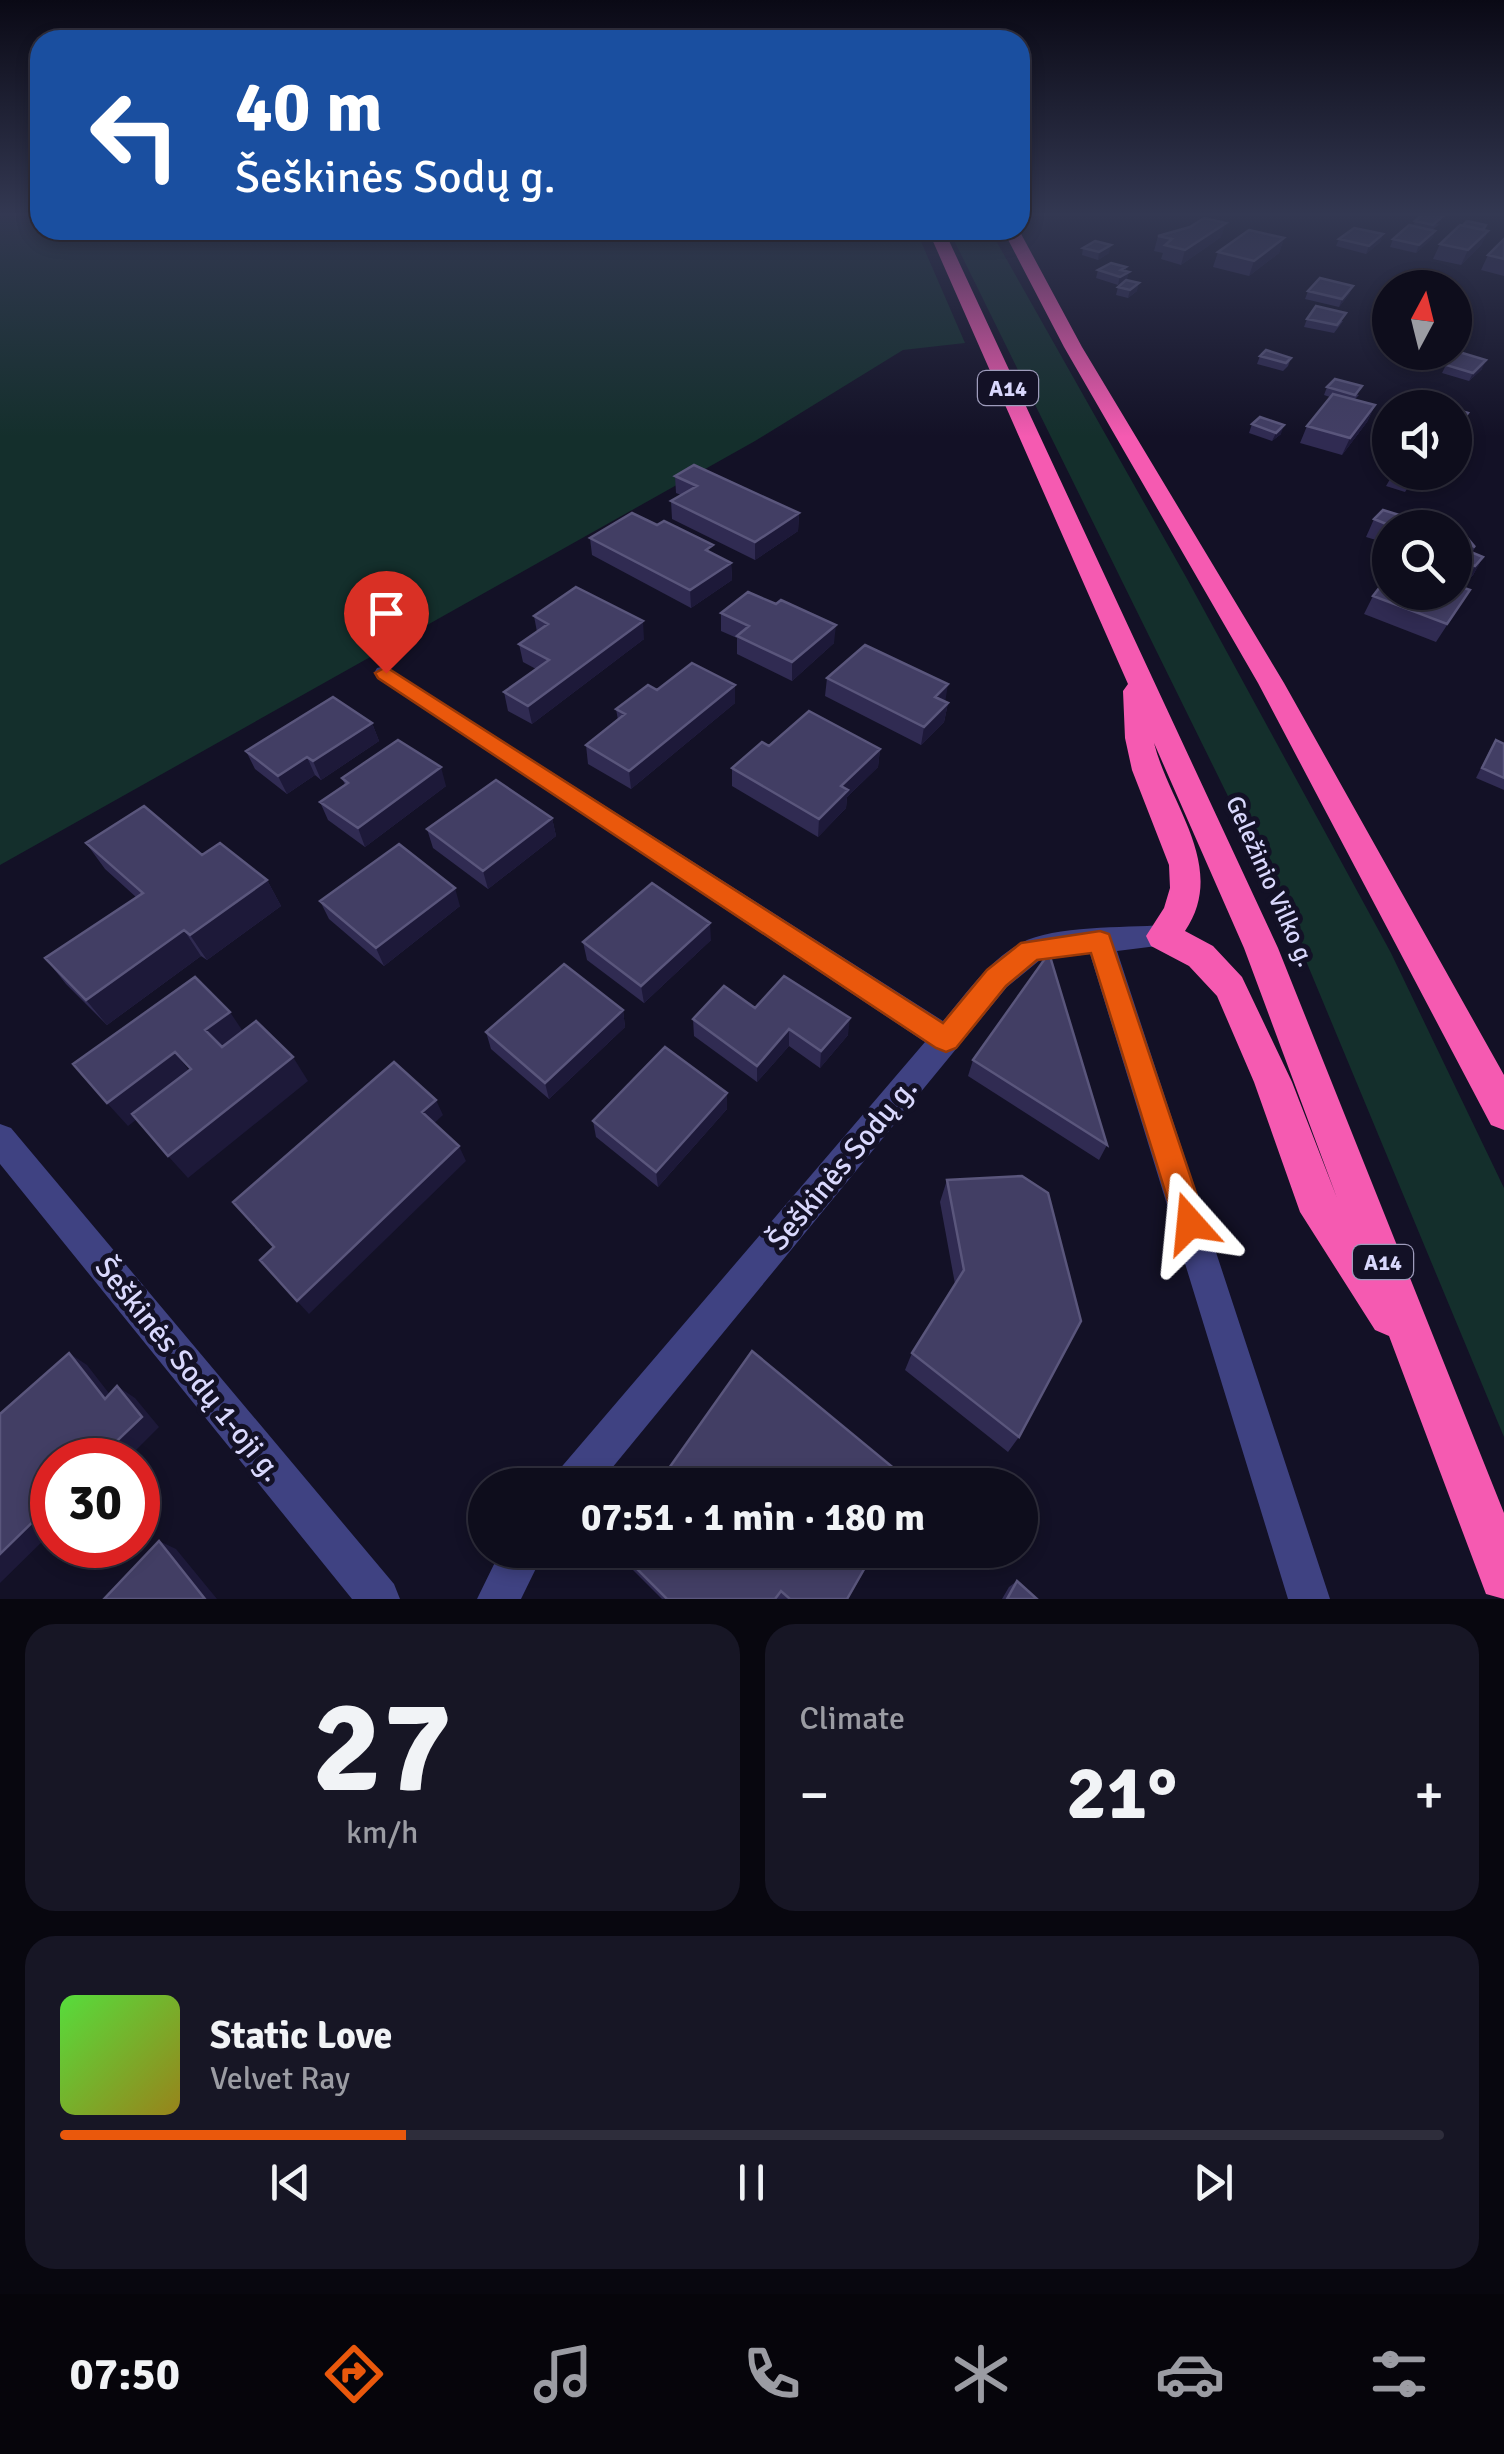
<!DOCTYPE html>
<meta charset="utf-8">
<style>
body{margin:0;font-family:Signika,sans-serif;background:#171625;color:#f1f3f6;height:100vh;display:flex;flex-direction:column;font-size:38px;white-space:nowrap}
*{box-sizing:border-box;margin:0}
p{font-size:32px;color:#9b9ca3}
.icon{flex:none;width:55px;height:55px;fill:none;stroke:currentColor;stroke-width:2;stroke-linecap:round;stroke-linejoin:round}
.map{position:relative;height:1599px;overflow:hidden}
.panel{display:flex;flex-direction:column;gap:25px;padding:25px;background:#08070f;flex:1}
.panel>*{flex:none}
.guide{position:absolute;left:30px;top:30px;width:1000px;height:210px;border-radius:30px;box-shadow:0 5px 15px #0003,0 0 0 2px #2e2d3b;background:#1a4fa0;color:#fff;overflow:hidden}
.needle{width:65px;rotate:7deg}
.controls{position:absolute;left:1372px;top:270px;display:grid;gap:20px}
.controls a{display:grid;place-items:center;width:100px;height:100px;border-radius:50%;background:#0e0d1c;box-shadow:0 5px 15px #0003,0 0 0 2px #2e2d3b;font-size:50px}
.speed{position:absolute;left:30px;top:1438px;display:flex;gap:20px;font-size:50px;font-weight:700;text-align:center}
.speed>*{display:grid;place-content:center;width:130px;height:130px;border-radius:50%;background:#0e0d1c;box-shadow:0 5px 15px #0003,0 0 0 2px #2e2d3b;line-height:1}
.speed .limit{border:15px solid #d22;background:#fff;color:#111}
.pin{position:absolute;display:grid;place-items:center;width:85px;height:85px;color:#fff;margin:-102px -42px;border-radius:50% 50% 50% 0;rotate:-45deg;box-shadow:0 0 10px #0007}
.pin .icon{rotate:45deg}
.me{position:absolute;width:110px;margin:-55px;rotate:342deg;stroke-linejoin:round;filter:drop-shadow(0 0 8px #0008)}
.turn{display:flex;align-items:center;gap:35px;height:210px;padding:0 40px;font-size:45px}
.turn .icon{width:130px;height:130px;stroke-width:2.5}
.turn b{display:block;font-size:70px;line-height:85px}
.big{font-size:75px;font-weight:800;line-height:1.1}
.panel .tile{flex:1;display:flex;flex-direction:column;justify-content:center;gap:15px;min-width:0;padding:0 35px;border-radius:30px;background:#171625}
.panel .dial{align-items:center;gap:0}
.dial b{font-size:130px;line-height:1}
.song{display:flex;align-items:center;gap:30px}
.cover{width:120px;height:120px;border-radius:15px;background:linear-gradient(135deg,hsl(110 70% 55%),hsl(50 70% 35%))}
.played{height:10px;border-radius:5px;background:linear-gradient(90deg,#ea580c 25%,#2e2d3b 25%)}
.keys{display:flex;justify-content:space-around;direction:ltr}
.heat{display:flex;justify-content:space-between;align-items:center;font-size:55px;direction:ltr}
.panel .tiles{flex:1;display:grid;gap:25px;grid-template-columns:1fr 1fr}
.tile:last-child{grid-column:span 2}
.trip{position:absolute;left:468px;top:1468px;width:570px;height:100px;border-radius:50px;background:#0e0d1c;box-shadow:0 5px 15px #0003,0 0 0 2px #2e2d3b;font-weight:800;line-height:100px;text-align:center}
.dock{display:flex;height:160px;justify-content:space-around;align-items:center;background:#06050b;color:#9b9ca3}
.dock .icon{width:70px;height:70px}
.dock .selected{color:#ea580c}
.dock b{font-size:45px;color:#f1f3f6}
.map>svg:first-child{display:block}
.green{fill:#142f2c}
.lines{fill:none;stroke-linecap:round;stroke-linejoin:round}
.minor{fill:#3f4282;fill-rule:evenodd}
.highway{fill:#f55ab1;fill-rule:evenodd}
.wall{fill:#302b52}
.shaded-wall{fill:#1d1939}
.building{fill:#423e64;stroke:#5a567c;stroke-width:2.5}
.route{fill:#ea580c;stroke:#983908;stroke-width:2.5}
.labels{text-anchor:middle;stroke-width:10;stroke-linejoin:round;paint-order:stroke}
.shield{fill:#131126;stroke:#9e9cbc;stroke-width:2.5}
.shield-label{font-size:22px;font-weight:bold;fill:#d9d8fd}
.street-label{font-size:25px;fill:#d9d8fd;stroke:#131126}
.near-street-label{font-size:30px;fill:#d9d8fd;stroke:#131126}
</style>
<div class="map">
<svg width="1504" height="1599" viewBox="0 0 1504 1599">
<rect width="100%" height="100%" fill="#131126"/>
<path class="green" d="M0,213H40V230H916L965,343L903,350L755,441L0,865Z
M949,230H990L1186,577L1391,953L1504,1188V1437L1289,920Z"/>
<g class="lines">
<path class="minor" d="M385,666L943,1021C966,994 989,960 1021,943C1055,925 1124,928 1163,925L1173,928L1177,936L1173,944L1117,951L1330,1599H1288L1090,954L1040,960L1007,987L598,1485H552L558,1471L925,1042L377,678L374,673L377,668Z
M0,1124L11,1128L394,1584L400,1599H352L0,1164Z
M501,1550H545L521,1599H477Z"/>
<path class="highway" d="M928,230H944L1278,948L1504,1513V1599L1486,1594L1389,1336L1375,1330L1300,1212L1254,1082L1217,996L1189,966L1151,946L1146,936L1164,908L1170,888L1169,865L1132,770L1125,738L1123,691L1128,684ZM1154,743L1244,948L1337,1198L1292,1082L1242,977L1213,946L1185,931C1228,867 1170,806 1154,743Z
M1003,230H1019L1082,347L1284,683L1504,1075V1130L1491,1125L1258,683L1064,347Z"/>
</g>
<path class="wall" d="M1415,221L1440,224L1432,230L1435,231L1432,238L1416,253L1390,247L1393,239L1413,226Z
M1486,225L1484,230L1488,231L1481,245L1461,265L1433,259L1440,244Z
M1383,234L1380,242L1366,254L1336,246L1339,239Z
M1158,236L1221,237L1181,265L1161,259L1163,253L1154,251Z
M1284,238L1279,253L1249,276L1213,267L1218,252Z
M1504,239V276L1481,270L1488,255Z
M1083,248L1109,253L1098,260L1082,255Z
M1126,267L1127,280L1137,291L1128,298L1116,295L1118,287L1126,280L1118,285L1096,278L1098,270Z
M1308,291L1350,293L1339,307L1305,299Z
M1307,319L1343,321L1334,333L1304,327Z
M1260,356L1291,358L1288,366L1283,371L1257,364Z
M1446,365L1482,369L1469,381L1442,373Z
M1327,387L1359,395L1354,400L1375,405L1367,422L1342,455L1300,443L1307,426L1330,397L1324,395Z
M1252,424L1281,434L1272,441L1249,433Z
M1390,458V472H1429L1421,483L1413,480L1405,492L1386,486L1393,474L1384,471Z
M675,476L799,513L798,531L755,560L672,519L671,501L681,495L676,493Z
M1374,519L1441,528H1390V561L1383,558L1373,545L1376,540L1366,537Z
M1455,532L1475,547L1472,553L1483,557L1473,575L1465,584L1455,581Z
M590,538L713,554L731,563L732,580L691,608L592,555Z
M1470,590L1436,642L1364,614L1373,596Z
M721,613L834,643L792,681L737,654V638L721,631Z
M534,616L644,639L532,724L508,711L504,692L536,669L523,662L519,644L537,632Z
M827,678L945,702L948,703L944,722L921,745L825,696Z
M657,690L735,703L631,789L588,764L586,745L618,720L616,709Z
M372,723L379,741L321,780L315,775L287,794L255,769L246,751Z
M1496,740L1504,744V790L1476,778L1490,750Z
M769,746L880,749L878,767L847,797L846,808L818,837L732,786V768Z
M342,778L446,786L365,847L328,820L320,802L345,785Z
M552,818L556,836L488,889L433,848L427,829Z
M86,843L202,855L267,880L281,906L207,960L201,956L107,1025L66,984L45,958L136,897L105,869Z
M320,901L460,906L384,966L329,919Z
M711,940L644,1003L587,960L583,942Z
M755,1008L848,1035L820,1068L789,1046L757,1082L694,1036L693,1019Z
M623,1010L625,1027L549,1099L491,1049L486,1032Z
M973,1060L1107,1145L1099,1160L968,1076Z
M727,1093V1109L658,1187L596,1137L593,1121Z
M947,1180L1019,1437L1008,1452L905,1370L912,1353L955,1284L940,1202Z
M616,1550H876L848,1599H662L620,1557Z
M1017,1581L1037,1599H1002L1009,1587Z"/>
<path class="shaded-wall" d="M1226,223L1221,237L1181,265L1185,250Z
M1435,231L1432,238L1416,253L1419,245Z
M1488,231L1481,245L1461,265L1468,250Z
M1383,234L1380,242L1366,254L1369,246Z
M1284,238L1279,253L1249,276L1254,261Z
M1111,245L1109,253L1098,260L1099,252Z
M1126,267L1124,275L1129,272L1127,280L1118,285L1121,270Z
M1139,283L1137,291L1128,298L1130,290Z
M1353,286L1350,293L1339,307L1342,299Z
M1486,360L1482,369L1469,381L1473,373Z
M1375,405L1367,422L1342,455L1350,438Z
M1284,425L1281,434L1272,441L1276,433Z
M799,513L798,531L755,560V542Z
M1483,557L1473,575L1465,584L1475,566Z
M731,563L732,580L691,608L690,590Z
M643,621L644,639L532,724L528,706Z
M836,625L834,643L792,681V662Z
M948,684L945,703L935,697Z
M735,685V703L631,789L629,771Z
M948,703L944,722L921,745L924,727Z
M372,723L379,741L321,780L313,761Z
M880,749L878,767L847,797L846,808L818,837L819,819L841,786Z
M307,757L315,775L287,794L278,776Z
M441,767L446,786L365,847L358,828Z
M552,818L556,836L488,889L483,871Z
M267,880L281,906L207,960L190,935Z
M455,888L460,906L384,966L376,948Z
M710,923L711,940L644,1003L641,986Z
M184,930L201,956L107,1025L86,1000Z
M623,1010L625,1027L549,1099L545,1083Z
M230,1012L246,1036L223,1054L205,1030Z
M850,1018L848,1035L820,1068L821,1051Z
M789,1029V1046L757,1082V1066Z
M175,1052L193,1076L128,1126L107,1103Z
M293,1057L308,1081L188,1178L168,1156Z
M727,1093V1109L658,1187L656,1172Z
M436,1100L443,1115L429,1128L422,1112Z
M459,1146L466,1161L309,1314L297,1301Z
M69,1353L87,1365L122,1410L105,1399Z
M117,1386L135,1398L159,1427L126,1460H97Z
M52,1503V1532L0,1583V1554Z
M159,1541L176,1549L217,1599H205Z"/>
<path class="building" d="M1424,213H1425L1443,216L1433,225L1415,221Z
M1204,218L1226,223L1185,250L1165,245L1172,239L1158,236L1190,227Z
M1467,221L1486,225L1483,230L1463,225Z
M1409,225L1435,231L1419,245L1393,239Z
M1460,225L1488,231L1468,250L1440,244Z
M1354,228L1383,234L1369,246L1339,239Z
M1249,230L1284,238L1254,261L1218,252Z
M1504,239V259L1488,255Z
M1095,241L1111,245L1099,252L1083,248Z
M1111,263L1126,267L1121,270L1129,272L1120,277L1098,270Z
M1320,278L1353,286L1342,299L1308,291Z
M1126,280L1139,283L1130,290L1118,287Z
M1316,306L1346,313L1337,325L1307,319Z
M1266,350L1291,358L1286,363L1260,356Z
M1459,352L1486,360L1473,373L1446,365Z
M1335,379L1362,386L1355,395L1327,387Z
M1333,394L1375,405L1350,438L1307,426Z
M1432,403L1449,408H1428Z
M1455,409L1468,413L1455,431Z
M1260,417L1284,425L1276,433L1252,424Z
M694,465L799,513L755,542L671,501L697,486L675,476Z
M1394,472H1399L1414,477L1410,483L1390,477Z
M1383,510L1441,528H1396L1374,519Z
M632,513L657,525L664,521L713,545L706,550L731,563L690,590L590,538Z
M1455,532L1465,535L1475,547L1465,543L1461,548L1483,557L1475,566L1455,559Z
M1390,574V592H1455V585L1470,590L1447,624L1373,596Z
M576,587L643,621L528,706L504,692L549,660L519,644L548,624L534,616Z
M748,592L776,604L781,600L836,625L792,662L737,636L749,626L721,613Z
M865,645L948,684L935,697L948,703L924,727L827,678Z
M692,663L735,685L629,771L586,745L625,714L616,709L648,685L657,690Z
M333,697L372,723L313,761L307,757L278,776L246,751Z
M809,711L880,749L841,786L848,790L819,819L732,768L762,742L769,746Z
M398,740L441,767L358,828L320,802L348,783L342,778Z
M1496,740L1504,744V778L1482,768Z
M496,780L552,818L483,871L427,829Z
M144,806L202,855L220,843L267,880L190,935L184,930L86,1000L45,958L143,893L86,843Z
M399,844L455,888L376,948L320,901Z
M652,883L710,923L641,986L583,942Z
M1049,953L1107,1145L973,1060Z
M564,964L623,1010L545,1083L486,1032Z
M784,976L850,1018L821,1051L789,1029L757,1066L693,1019L724,986L755,1008Z
M195,977L230,1012L205,1030L222,1047L256,1021L293,1057L168,1156L132,1114L191,1069L175,1052L107,1103L73,1064Z
M665,1047L727,1093L656,1172L593,1121Z
M394,1062L436,1100L422,1112L459,1146L297,1301L260,1260L274,1247L233,1202Z
M1022,1176L1048,1193L1081,1321L1019,1437L912,1353L964,1270L947,1180Z
M752,1351L913,1484L912,1485H657Z
M69,1353L105,1399L117,1386L142,1417L97,1460H52V1503L0,1554V1414Z
M159,1541L205,1599H104Z
M618,1550H875L847,1599H790L781,1591L775,1599H667Z
M1017,1581L1037,1599H1007Z"/>
<linearGradient id="sky" x2="0" y2="1"><stop stop-color="#0a0915"/><stop offset="0.49" stop-color="#333852"/><stop offset="1" stop-color="#333852" stop-opacity="0"/></linearGradient>
<rect width="1504" height="437" fill="url(#sky)"/>
<path class="route" d="M386,667L943,1023L987,970L1021,943L1100,931L1109,934L1206,1223L1201,1234L1190,1239L1180,1234L1175,1223L1091,953L1037,960L1006,986L956,1048L946,1052L936,1048L378,678L375,673Z"/>
<g class="labels">
<g class="shield">
<rect x="978" y="371" width="60" height="34" rx="8"/>
<rect x="1353" y="1245" width="60" height="34" rx="8"/>
</g>
<g class="shield-label">
<text x="1008" y="396">A14</text>
<text x="1383" y="1270">A14</text>
</g>
<g class="street-label">
<text transform="translate(1271 881) rotate(66)" y="9">Geležinio Vilko g.</text>
</g>
<g class="near-street-label">
<text transform="translate(842 1164) rotate(-50)" y="10">Šeškinės Sodų g.</text>
<text transform="translate(189 1369) rotate(51)" y="10">Šeškinės Sodų 1-oji g.</text>
</g>
</g>
</svg>
<div class="controls">
<a><svg class="needle" viewBox="-14 -14 28 28"><path d="M0-13l5 13h-10z" fill="#e53935"/><path d="M0 13l5-13h-10z" fill="#9b9ca3"/></svg></a>
<a><svg class="icon" aria-label="sound" viewBox="0 0 24 24"><path d="M4 9h4l5-4v14l-5-4H4zM17 9q2 3 0 6"/></svg></a>
<a><svg class="icon" aria-label="search" viewBox="0 0 24 24"><circle cx="10" cy="10" r="6"/><path d="M15 15l6 6"/></svg></a>
</div>
<div class="speed"><div class="limit">30</div></div>
<div class="pin" style="left:386px;top:673px;background:#d93025"><svg class="icon" aria-label="arrive" viewBox="0 0 24 24"><path d="M6 21V4h12l-3 4 3 4H6"/></svg></div>
<svg class="me" style="left:1190px;top:1223px" viewBox="-20 -20 40 40"><path d="M0-17L14 15 0 8-14 15z" fill="#ea580c" stroke="#fff" stroke-width="4"/></svg>
<div class="trip">07:51 · 1 min · 180 m</div>
<div class="guide">
<div class="turn"><svg class="icon" aria-label="left" viewBox="0 0 24 24"><path d="M17 20v-9H6M10 6l-5 5 5 5"/></svg><div><b>40 m</b>Šeškinės Sodų g.</div></div>
</div>
</div>
<section class="panel">
<div class="tiles">
<div class="tile dial"><b>27</b><p>km/h</p></div>
<div class="tile"><p>Climate</p>
<div class="heat"><a>−</a><b class="big">21°</b><a>+</a></div>
</div>
<div class="tile">
<div class="song"><i class="cover"></i><div><b>Static Love</b><p>Velvet Ray</p></div></div>
<div class="played"></div>
<div class="keys"><svg class="icon" aria-label="previous" viewBox="0 0 24 24"><path d="M18 5L8 12l10 7zM5 5v14"/></svg><svg class="icon" aria-label="pause" viewBox="0 0 24 24"><path d="M8 5v14M16 5v14"/></svg><svg class="icon" aria-label="next" viewBox="0 0 24 24"><path d="M6 5l10 7-10 7zM19 5v14"/></svg></div>
</div>
</div>
</section>
<nav class="dock">
<b>07:50</b>
<svg class="icon selected" aria-label="directions" viewBox="0 0 24 24"><path d="M12 3l9 9-9 9-9-9zM9 14v-3h6M13 9l2 2-2 2"/></svg>
<svg class="icon" aria-label="music" viewBox="0 0 24 24"><path d="M9 18V5l10-2v13"/><circle cx="6" cy="18" r="3"/><circle cx="16" cy="16" r="3"/></svg>
<svg class="icon" aria-label="phone" viewBox="0 0 24 24"><path d="M5 4h4l2 5-3 2q2 4 5 5l2-3 5 2v4C11 20 4 13 5 4z"/></svg>
<svg class="icon" aria-label="climate" viewBox="0 0 24 24"><path d="M12 3v18M4 7l16 10M4 17L20 7"/></svg>
<svg class="icon" aria-label="car" viewBox="0 0 24 24"><path d="M5 17H2v-5l4-1 3-4h7l3 4 3 1v5h-3M9 17h6M6 11h13"/><circle cx="7" cy="17" r="2"/><circle cx="17" cy="17" r="2"/></svg>
<svg class="icon" aria-label="filters" viewBox="0 0 24 24"><path d="M4 7h16M4 17h16"/><circle cx="9" cy="7" r="2"/><circle cx="15" cy="17" r="2"/></svg>
</nav>
